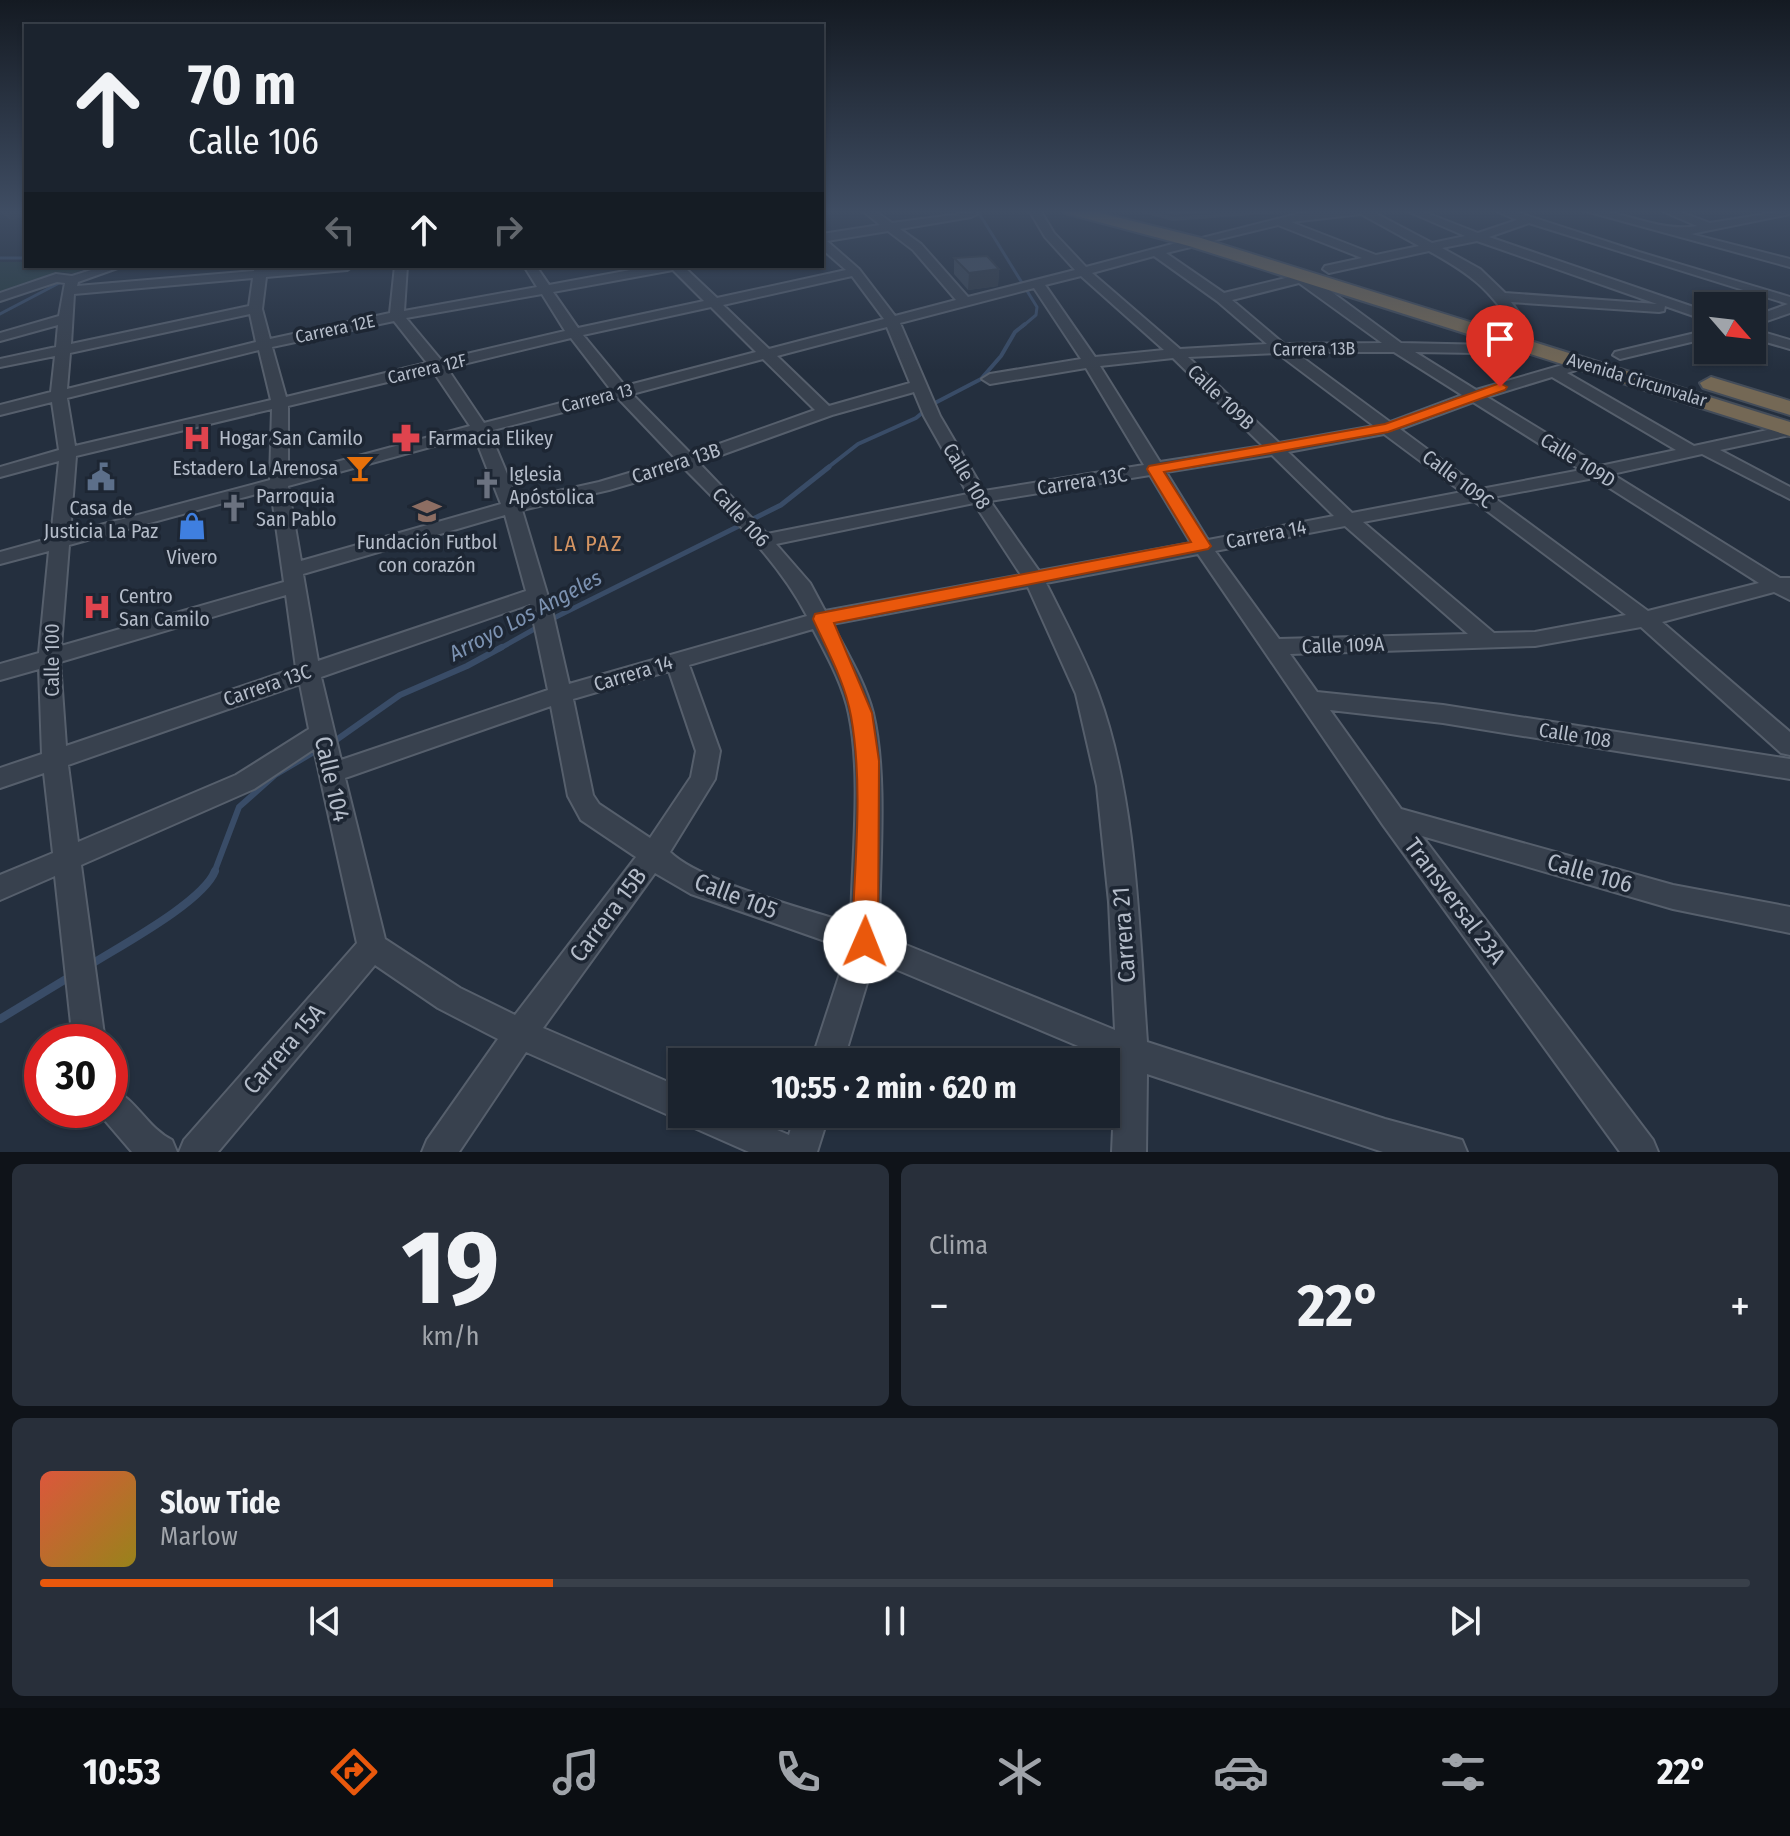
<!DOCTYPE html>
<html lang="es">
<meta charset="utf-8">
<style>
body{margin:0;font-family:"Fira Sans Condensed",sans-serif;background:#282f3a;color:#f1f3f6;height:100vh;display:flex;flex-direction:column;font-size:30px;white-space:nowrap}
*{box-sizing:border-box;margin:0}
p{font-size:26px;color:#a0a4aa}
.icon{flex:none;width:44px;height:44px;fill:none;stroke:currentColor;stroke-width:2;stroke-linecap:round;stroke-linejoin:round}
.map{position:relative;height:1152px;overflow:hidden}
.sheet{display:flex;flex-direction:column;gap:12px;padding:12px;background:#0f1319;flex:1}
.sheet>*{flex:none}
.guide{position:absolute;left:24px;top:24px;width:800px;height:244px;border-radius:0px;box-shadow:0 2px 6px #0004,0 0 0 2px #39404a;background:#1b232e;color:#f1f3f6;overflow:hidden}
.needle{width:52px;rotate:118deg}
.controls{position:absolute;left:1694px;top:292px;display:grid;gap:16px}
.controls a{display:grid;place-items:center;width:72px;height:72px;border-radius:0px;background:#1b232e;box-shadow:0 2px 6px #0004,0 0 0 2px #39404a;font-size:40px}
.speed{position:absolute;left:24px;top:1024px;display:flex;gap:16px;font-size:40px;font-weight:700;text-align:center}
.speed>*{display:grid;place-content:center;width:104px;height:104px;border-radius:50%;background:#1b232e;box-shadow:0 2px 6px #0004,0 0 0 2px #39404a;line-height:1}
.speed .limit{border:12px solid #d22;background:#fff;color:#111}
.pin{position:absolute;display:grid;place-items:center;width:68px;height:68px;color:#fff;margin:-82px -34px;border-radius:50% 50% 50% 0;rotate:-45deg;box-shadow:0 0 8px #0007}
.pin .icon{rotate:45deg}
.me{position:absolute;width:88px;margin:-44px;rotate:1deg;stroke-linejoin:round;filter:drop-shadow(0 0 6px #0008)}
.turn{display:flex;align-items:center;gap:28px;height:168px;padding:0 32px;font-size:36px}
.turn .icon{width:104px;height:104px;stroke-width:2.5}
.turn b{display:block;font-size:56px;line-height:68px}
.lanes{display:flex;align-items:center;height:76px;padding:0 32px;background:#0003;justify-content:center;gap:40px;direction:ltr}
.lanes .off{opacity:.35}
.big{font-size:60px;font-weight:700;line-height:1.1}
.sheet .widget{flex:1;display:flex;flex-direction:column;justify-content:center;gap:12px;min-width:0;padding:0 28px;border-radius:12px;background:#282f3a}
.sheet .dial{align-items:center;gap:0}
.dial b{font-size:104px;line-height:1}
.song{display:flex;align-items:center;gap:24px}
.cover{width:96px;height:96px;border-radius:12px;background:linear-gradient(135deg,hsl(10 70% 55%),hsl(50 70% 35%))}
.played{height:8px;border-radius:4px;background:linear-gradient(90deg,#ea580c 30%,#39404a 30%)}
.keys{display:flex;justify-content:space-around;direction:ltr}
.heat{display:flex;justify-content:space-between;align-items:center;font-size:44px;direction:ltr}
.sheet .tiles{flex:1;display:grid;gap:12px;grid-template-columns:1fr 1fr}
.widget:last-child{grid-column:span 2}
.trip{position:absolute;left:668px;top:1048px;width:452px;height:80px;border-radius:0px;background:#1b232e;box-shadow:0 2px 6px #0004,0 0 0 2px #39404a;font-weight:700;line-height:80px;text-align:center}
.dock{display:flex;height:128px;justify-content:space-around;align-items:center;background:#0b0e12;color:#a0a4aa}
.dock .icon{width:56px;height:56px}
.dock .current{color:#ea580c}
.dock b{font-size:36px;color:#f1f3f6}
.map>svg:first-child{display:block}
.green{fill:#263c3f}
.lines{fill:none;stroke-linecap:round;stroke-linejoin:round}
.stream-far4{stroke:#394c67;stroke-width:3}
.stream-far3{stroke:#394c67;stroke-width:4}
.stream-far2{stroke:#394c67;stroke-width:5}
.stream-far1{stroke:#394c67;stroke-width:6}
.stream{stroke:#394c67;stroke-width:8}
.minor-casing{stroke:#565f6c;stroke-width:4}
.highway-casing{stroke:#434c59;stroke-width:4}
.minor{fill:#38414e;fill-rule:evenodd}
.highway{fill:#746855;fill-rule:evenodd}
.wall{fill:#3b4654}
.shaded-wall{fill:#303945}
.building{fill:#455162;stroke:#303945;stroke-width:2}
.route{fill:#ea580c;stroke:#983908;stroke-width:2}
.labels{text-anchor:middle;stroke-width:7;stroke-linejoin:round;paint-order:stroke}
.far-street-label{font-size:18px;fill:#b4bcc9;stroke:#1d2633}
.street-label{font-size:20px;fill:#b4bcc9;stroke:#1d2633}
.poi-label{font-size:20px;fill:#b4bcc9;stroke:#1d2633;text-anchor:start}
.neighbourhood-label{font-size:22px;letter-spacing:2px;fill:#d59563;stroke:#1d2633}
.water-label{font-size:22px;font-style:italic;fill:#7c92b1;stroke:#1d2633}
.near-street-label{font-size:24px;fill:#b4bcc9;stroke:#1d2633}
</style>
<div class="map">
<svg width="1790" height="1152" viewBox="0 0 1790 1152">
<rect width="100%" height="100%" fill="#242f3e"/>
<path class="green" d="M0,262H26V266H93L74,273L62,272L0,294Z"/>
<g class="lines">
<path class="stream-far4" d="M977,210L1037,307L1036,315L1023,326
M0,258H26
M79,274L101,266
M0,314L63,281"/>
<path class="stream-far3" d="M826,469L858,444L916,418L933,404L981,379L1001,356L1015,332L1025,324"/>
<path class="stream-far2" d="M550,620L781,505L829,467
M499,649L538,627"/>
<path class="stream-far1" d="M332,743L400,695L467,666L502,647
M214,873L239,807L275,775L319,749"/>
<path class="stream" d="M90,965C120,946 203,902 215,871
M0,1019L71,976"/>
<defs>
<path id="minor" d="M862,210H874L892,223L975,212L977,214L971,217L900,229L921,244L968,297L1075,270L1045,237L1029,210H1040L1054,233L1086,267L1195,238L1201,242L1199,245L1166,253L1224,293L1306,273L1401,343L1539,346L1546,350L1539,354L1415,352L1476,390L1583,359L1588,360V366L1567,373L1694,446L1790,425V435L1720,450L1790,487V499L1702,454L1612,474L1780,578H1790V600L1774,592L1662,622L1790,732V755L1781,753L1641,627L1535,646L1290,654L1317,692L1443,705L1790,759V779L1443,723L1330,710L1401,809L1673,885L1790,907V933L1673,909L1422,836L1653,1140L1658,1152H1620L1383,825L1198,554L1046,583C1064,619 1084,656 1098,693C1137,798 1139,931 1147,1042L1385,1119L1462,1140L1467,1152H1383L1147,1074L1146,1152H1112L1116,1062L874,960L843,1062H811L848,949L691,894L655,873L543,1028L682,1088V1114H740L789,1135L795,1114H829L817,1152H749L690,1126L688,1119L682,1121L526,1052L459,1152H422L427,1140L498,1039L438,1008L375,965L218,1152H179L184,1140L357,943L314,749L254,789L81,865L105,1042H73L55,876L0,900V875L53,853L44,773L0,788V768L42,754L39,669L0,680V664L39,653L49,551L0,564V552L51,538L59,461L0,477V467L59,450L52,402L0,415V405L51,392L55,356L0,367V359L56,347L58,325L0,341V333L59,316L65,283L57,282L0,301V293L56,274L72,276L104,266H123L78,282L77,286L254,271L255,266H267V269L353,266L347,270L266,277L262,309L270,339L390,313L395,266H407L404,311L537,287L524,266H536L549,285L652,266H683L717,298L846,270L822,249V234L880,225ZM888,231L913,250L956,300L895,316L859,269L827,241ZM1154,256L1217,301L1267,344L1180,349L1092,273ZM673,270L704,301L578,328L553,292ZM852,276L884,319L769,349L723,305ZM1081,276L1164,350L1095,357L1045,285ZM253,278L249,306L71,344L74,294ZM1299,283L1382,343L1284,344L1232,300ZM1034,288L1081,359L990,374L982,379L990,384L1086,368L1144,465L984,491L940,416L900,323ZM542,294L565,331L441,360L406,318ZM711,307L756,352L625,386L583,335ZM250,314L256,342L67,389L70,353ZM394,321L427,363L286,397L272,347ZM887,327L910,383L829,406L777,356ZM571,338L611,390L484,423L447,368ZM259,350L271,400L75,446L67,398ZM1295,352H1394L1462,395L1390,422ZM1277,353L1374,426L1279,443L1188,357ZM1173,358L1263,446L1160,462L1100,366ZM763,359L815,410L691,454L632,394ZM433,371L470,426L288,475V406ZM1552,377L1676,450L1600,466L1487,397ZM914,392L924,416L968,494L767,534L699,463L832,415ZM618,398L676,459L599,482L518,500L489,431ZM1473,402L1581,470L1481,489L1400,429ZM272,409L270,480L70,533L76,456ZM1384,434L1462,492L1352,513L1288,452ZM474,435L501,504L301,561L288,486ZM1272,455L1334,516L1208,540L1166,472ZM684,468C728,513 778,560 807,616L569,684L552,610L522,510L609,490ZM1150,475L1191,543L1039,571L990,501ZM1594,478L1759,583L1648,611L1493,497ZM271,490L284,582L61,646L69,545ZM1474,501L1626,615L1535,632L1494,633L1363,522ZM974,503L1021,575L825,611L810,583L776,544ZM505,515L526,591L318,661L303,574ZM1345,526L1468,634L1279,639L1215,551ZM1028,587L1076,694L1097,786L1109,902L1115,1030L879,934C879,869 888,776 873,713C865,682 847,653 832,624ZM286,595L296,668L66,746L60,662ZM530,604L548,690L341,760L321,677ZM813,629C827,656 843,684 849,714C862,776 852,859 851,924C807,909 700,882 670,852L715,779L720,751L689,665ZM669,671L696,751L691,777L650,838L599,804L593,795L573,699ZM300,684L309,729L236,775L78,842L68,765ZM551,706L568,796L581,820L636,857L515,1015L460,988L385,939L345,778Z
M1336,210H1377L1375,213L1432,243L1465,236L1405,210H1419L1478,233L1517,220L1494,210H1510L1639,252L1790,297V313L1752,326V317L1788,304L1529,223L1489,237L1708,312V321L1665,306L1664,311L1659,312L1511,302L1528,326L1521,330L1516,329C1488,288 1472,275 1429,251L1329,273L1323,269L1325,266L1362,258L1278,225L1208,242L1202,238L1301,213ZM1361,214L1419,246L1376,255L1291,222ZM1477,241L1657,304L1505,293L1480,269L1442,248Z
M1582,210C1622,208 1657,233 1697,226L1660,210H1675L1710,223L1790,210V214L1691,234L1790,259V267Z
M1752,329L1790,340V349L1752,338Z
M1708,330V338L1620,359L1613,355L1615,352Z
M110,1088C136,1098 147,1128 172,1140L177,1152H132L96,1110H110Z"/>
<path id="highway" d="M1063,210H1088L1201,238L1790,422V436L1189,246L1065,213Z
M1711,377L1790,401V415L1703,388L1700,383Z"/>
</defs>
<use href="#minor" class="minor-casing"/>
<use href="#highway" class="highway-casing"/>
<use href="#minor" class="minor"/>
<use href="#highway" class="highway"/>
</g>
<path class="wall" d="M0,210H26L11,220L0,212Z
M1131,210H1294L1293,212L1173,221Z
M954,258L999,269L998,286L968,290L954,274Z"/>
<path class="shaded-wall" d="M5,210H26V216L11,220Z
M999,269L998,286L968,290L969,273Z"/>
<path class="building" d="M1151,210H1256L1174,216Z
M987,256L999,269L969,273L954,258Z"/>
<linearGradient id="sky" x2="0" y2="1"><stop stop-color="#141a22"/><stop offset="0.57" stop-color="#3f4d63"/><stop offset="1" stop-color="#3f4d63" stop-opacity="0"/></linearGradient>
<rect width="1790" height="371" fill="url(#sky)"/>
<path class="route" d="M1500,383L1507,387L1505,390L1388,432L1164,472L1211,546L1208,549L834,623L872,713L879,761L878,942L874,951L865,954L856,951L852,942C854,868 864,789 851,716C845,682 827,650 813,619L815,614L1191,542L1147,469L1149,466L1385,424Z"/>
<defs>
<symbol id="hospital-bare" viewBox="-9 -9 18 18"><path d="M-5-5h3v3.5h4V-5h3V5h-3V1.5h-4V5h-3Z" fill="#e0444e" stroke="#1d2633" stroke-width="2.5" paint-order="stroke"/></symbol>
<symbol id="pharmacy-bare" viewBox="-9 -9 18 18"><path d="M-2-6h4v4h4v4h-4v4h-4v-4h-4v-4h4Z" fill="#e0444e" stroke="#1d2633" stroke-width="2.5" paint-order="stroke"/></symbol>
<symbol id="bar-bare" viewBox="-9 -9 18 18"><path d="M-6-5H6L.8 .8V4.5H3.5V6h-7V4.5H-.8V.8Z" fill="#e8710a" stroke="#1d2633" stroke-width="2.5" paint-order="stroke"/></symbol>
<symbol id="civic-bare" viewBox="-9 -9 18 18"><path d="M-.6-6.5H3V-4.5H.6V-3L4-1V1h2V6H-6V1h2V-1L-.6-3ZM-1.2 2.5V6h2.4V2.5Z" fill="#5c6f8a" stroke="#1d2633" stroke-width="2.5" paint-order="stroke"/></symbol>
<symbol id="church-bare" viewBox="-9 -9 18 18"><path d="M-1.2-6h2.4v3.5h3.3v2.4h-3.3V6h-2.4V-.1h-3.3v-2.4h3.3Z" fill="#6b7280" stroke="#1d2633" stroke-width="2.5" paint-order="stroke"/></symbol>
<symbol id="school-bare" viewBox="-9 -9 18 18"><path d="M0-5L7-2L0 1L-7-2ZM-4 1L0 2.5L4 1V4Q0 6-4 4Z" fill="#8d6e63" stroke="#1d2633" stroke-width="2.5" paint-order="stroke"/></symbol>
<symbol id="shop-bare" viewBox="-9 -9 18 18"><path d="M-5-2.5h2.3a2.7 3.5 0 0 1 5.4 0H5L5.5 6h-11ZM-1.5-2.5h3a1.5 2.3 0 0 0-3 0Z" fill="#3f7fe0" stroke="#1d2633" stroke-width="2.5" paint-order="stroke"/></symbol>
</defs>
<g fill-rule="evenodd">
<use href="#hospital-bare" x="177" y="418" width="40" height="40"/>
<use href="#pharmacy-bare" x="386" y="418" width="40" height="40"/>
<use href="#bar-bare" x="340" y="448" width="40" height="40"/>
<use href="#civic-bare" x="81" y="457" width="40" height="40"/>
<use href="#church-bare" x="467" y="465" width="40" height="40"/>
<use href="#church-bare" x="214" y="488" width="40" height="40"/>
<use href="#school-bare" x="407" y="491" width="40" height="40"/>
<use href="#shop-bare" x="172" y="506" width="40" height="40"/>
<use href="#hospital-bare" x="77" y="587" width="40" height="40"/>
</g>
<g class="labels">
<g class="far-street-label">
<text transform="translate(335 329) rotate(-12)" y="6">Carrera 12E</text>
<text transform="translate(1314 349) rotate(-1)" y="6">Carrera 13B</text>
<text transform="translate(427 369) rotate(-13)" y="6">Carrera 12F</text>
<text transform="translate(1637 380) rotate(17)" y="6">Avenida Circunvalar</text>
<text transform="translate(597 398) rotate(-14)" y="6">Carrera 13</text>
</g>
<g class="street-label">
<text transform="translate(1221 397) rotate(44)" y="7">Calle 109B</text>
<text transform="translate(1578 460) rotate(32)" y="7">Calle 109D</text>
<text transform="translate(676 463) rotate(-18)" y="7">Carrera 13B</text>
<text transform="translate(967 476) rotate(59)" y="7">Calle 108</text>
<text transform="translate(1458 479) rotate(37)" y="7">Calle 109C</text>
<text transform="translate(1082 481) rotate(-9)" y="7">Carrera 13C</text>
<text transform="translate(741 517) rotate(47)" y="7">Calle 106</text>
<text transform="translate(1266 534) rotate(-11)" y="7">Carrera 14</text>
<text transform="translate(1343 645) rotate(-2)" y="7">Calle 109A</text>
<text transform="translate(52 660) rotate(-90)" y="7">Calle 100</text>
<text transform="translate(633 673) rotate(-17)" y="7">Carrera 14</text>
<text transform="translate(267 685) rotate(-19)" y="7">Carrera 13C</text>
<text transform="translate(1575 735) rotate(9)" y="7">Calle 108</text>
</g>
<g class="poi-label">
<text x="219" y="445">Hogar San Camilo</text>
<text x="428" y="445">Farmacia Elikey</text>
<text x="338" y="475" text-anchor="end">Estadero La Arenosa</text>
<text x="509" y="481">Iglesia<tspan x="509" dy="23">Apóstolica</tspan></text>
<text x="256" y="503">Parroquia<tspan x="256" dy="23">San Pablo</tspan></text>
<text x="101" y="515" text-anchor="middle">Casa de<tspan x="101" dy="23">Justicia La Paz</tspan></text>
<text x="427" y="549" text-anchor="middle">Fundación Futbol<tspan x="427" dy="23">con corazón</tspan></text>
<text x="192" y="564" text-anchor="middle">Vivero</text>
<text x="119" y="603">Centro<tspan x="119" dy="23">San Camilo</tspan></text>
</g>
<g class="neighbourhood-label">
<text x="588" y="551">LA PAZ</text>
</g>
<g class="water-label">
<text transform="translate(525 615) rotate(-28)" y="8">Arroyo Los Angeles</text>
</g>
<g class="near-street-label">
<text transform="translate(332 779) rotate(77)" y="8">Calle 104</text>
<text transform="translate(1590 873) rotate(16)" y="8">Calle 106</text>
<text transform="translate(736 896) rotate(21)" y="8">Calle 105</text>
<text transform="translate(1455 901) rotate(53)" y="8">Transversal 23A</text>
<text transform="translate(608 915) rotate(-53)" y="8">Carrera 15B</text>
<text transform="translate(1124 935) rotate(-94)" y="8">Carrera 21</text>
<text transform="translate(284 1049) rotate(-49)" y="8">Carrera 15A</text>
</g>
</g>
</svg>
<div class="controls">
<a><svg class="needle" viewBox="-14 -14 28 28"><path d="M0-13l5 13h-10z" fill="#e53935"/><path d="M0 13l5-13h-10z" fill="#a0a4aa"/></svg></a>
</div>
<div class="speed"><div class="limit">30</div></div>
<div class="pin" style="left:1500px;top:387px;background:#d93025"><svg class="icon" aria-label="arrive" viewBox="0 0 24 24"><path d="M6 21V4h12l-3 4 3 4H6"/></svg></div>
<svg class="me" style="left:865px;top:942px" viewBox="-20 -20 40 40"><circle r="19" fill="#fff"/><path d="M0-13L10 11 0 6-10 11z" fill="#ea580c"/></svg>
<div class="trip">10:55 · 2 min · 620 m</div>
<div class="guide">
<div class="turn"><svg class="icon" aria-label="ahead" viewBox="0 0 24 24"><path d="M12 20V5M6 11l6-6 6 6"/></svg><div><b>70 m</b>Calle 106</div></div>
<div class="lanes"><svg class="icon off" aria-label="left" viewBox="0 0 24 24"><path d="M17 20v-9H6M10 6l-5 5 5 5"/></svg><svg class="icon" aria-label="ahead" viewBox="0 0 24 24"><path d="M12 20V5M6 11l6-6 6 6"/></svg><svg class="icon off" aria-label="right" viewBox="0 0 24 24"><path d="M7 20v-9h11M14 6l5 5-5 5"/></svg></div>
</div>
</div>
<section class="sheet">
<div class="tiles">
<div class="widget dial"><b>19</b><p>km/h</p></div>
<div class="widget"><p>Clima</p>
<div class="heat"><a>−</a><b class="big">22°</b><a>+</a></div>
</div>
<div class="widget">
<div class="song"><i class="cover"></i><div><b>Slow Tide</b><p>Marlow</p></div></div>
<div class="played"></div>
<div class="keys"><svg class="icon" aria-label="previous" viewBox="0 0 24 24"><path d="M18 5L8 12l10 7zM5 5v14"/></svg><svg class="icon" aria-label="pause" viewBox="0 0 24 24"><path d="M8 5v14M16 5v14"/></svg><svg class="icon" aria-label="next" viewBox="0 0 24 24"><path d="M6 5l10 7-10 7zM19 5v14"/></svg></div>
</div>
</div>
</section>
<nav class="dock">
<b>10:53</b>
<svg class="icon current" aria-label="directions" viewBox="0 0 24 24"><path d="M12 3l9 9-9 9-9-9zM9 14v-3h6M13 9l2 2-2 2"/></svg>
<svg class="icon" aria-label="music" viewBox="0 0 24 24"><path d="M9 18V5l10-2v13"/><circle cx="6" cy="18" r="3"/><circle cx="16" cy="16" r="3"/></svg>
<svg class="icon" aria-label="phone" viewBox="0 0 24 24"><path d="M5 4h4l2 5-3 2q2 4 5 5l2-3 5 2v4C11 20 4 13 5 4z"/></svg>
<svg class="icon" aria-label="climate" viewBox="0 0 24 24"><path d="M12 3v18M4 7l16 10M4 17L20 7"/></svg>
<svg class="icon" aria-label="car" viewBox="0 0 24 24"><path d="M5 17H2v-5l4-1 3-4h7l3 4 3 1v5h-3M9 17h6M6 11h13"/><circle cx="7" cy="17" r="2"/><circle cx="17" cy="17" r="2"/></svg>
<svg class="icon" aria-label="filters" viewBox="0 0 24 24"><path d="M4 7h16M4 17h16"/><circle cx="9" cy="7" r="2"/><circle cx="15" cy="17" r="2"/></svg>
<b>22°</b>
</nav>
